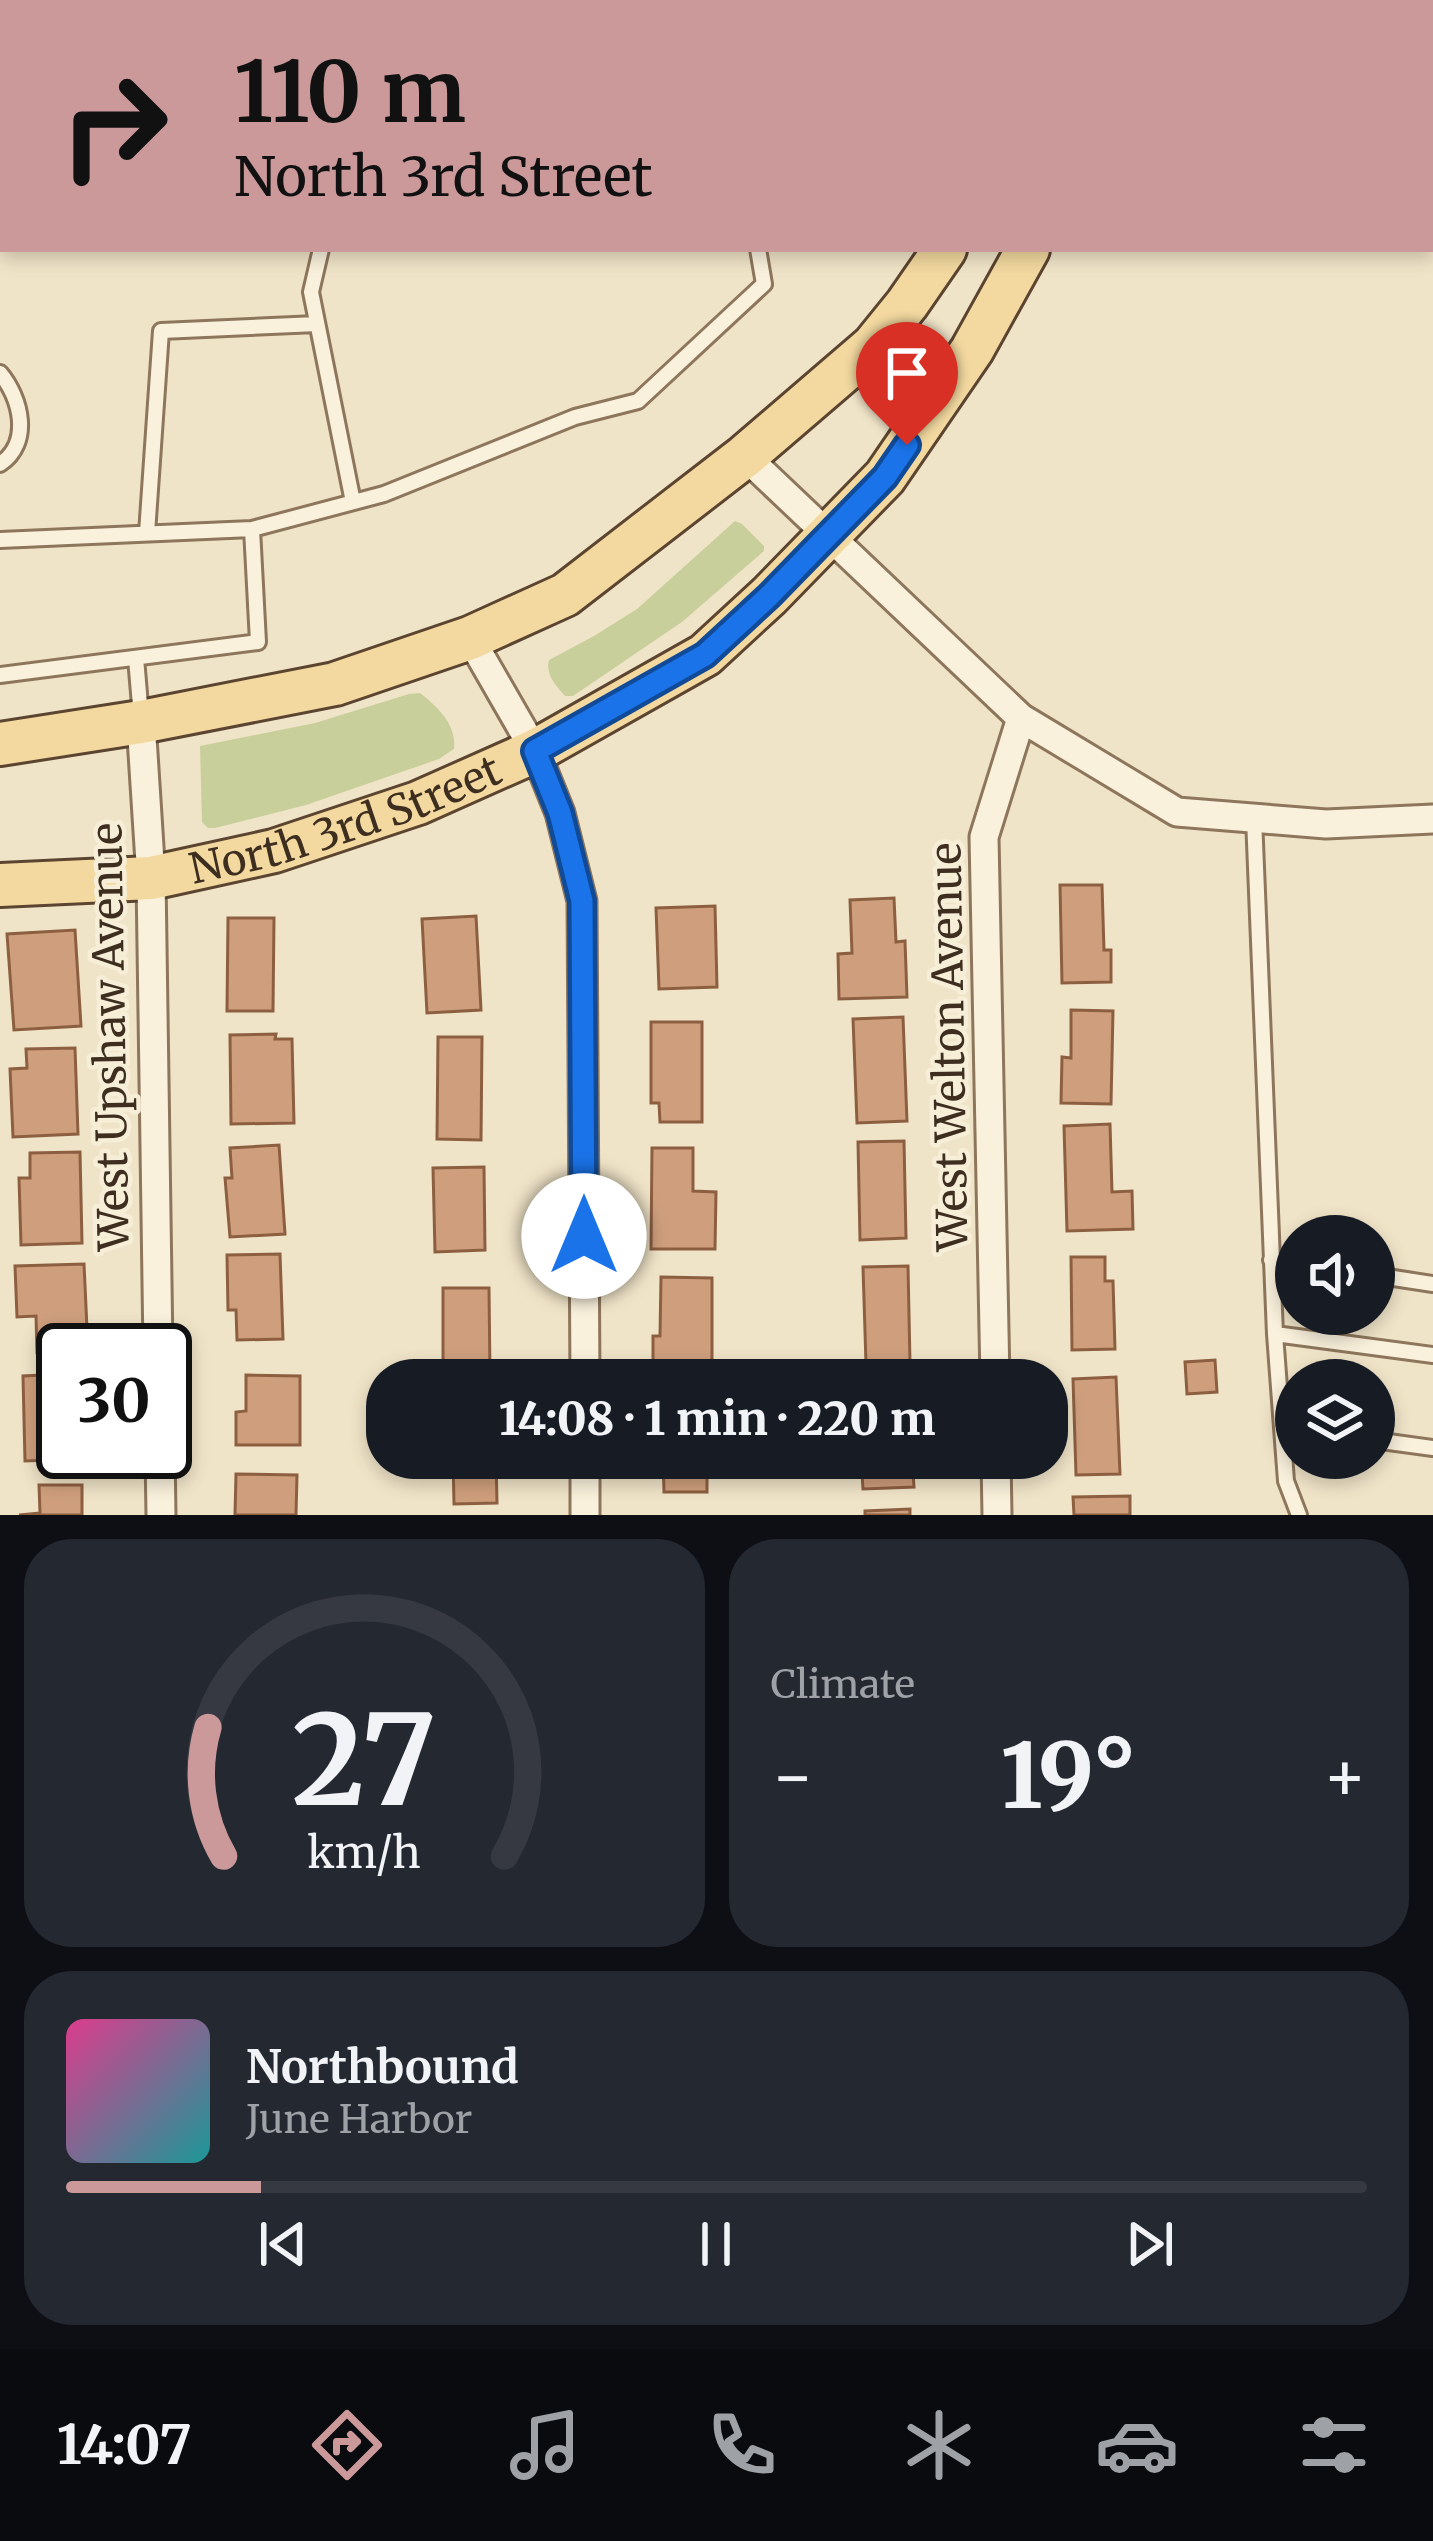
<!DOCTYPE html>
<meta charset="utf-8">
<style>
body{margin:0;font-family:Merriweather,serif;background:#242831;color:#f1f3f6;height:100vh;display:flex;flex-direction:column;font-size:45px;white-space:nowrap}
*{box-sizing:border-box;margin:0}
p{font-size:39px;color:#9ea1a6}
.icon{flex:none;width:66px;height:66px;fill:none;stroke:currentColor;stroke-width:2;stroke-linecap:round;stroke-linejoin:round}
.map{position:relative;height:1515px;overflow:hidden}
.side{display:flex;flex-direction:column;gap:24px;padding:24px;background:#0d0f14;flex:1}
.side>*{flex:none}
.guide{position:absolute;left:0px;top:0px;width:1434px;height:252px;box-shadow:0 6px 18px #0003;background:#cc999b;color:#111;overflow:hidden}
.tools{position:absolute;left:1275px;top:1215px;display:grid;gap:24px}
.tools a{display:grid;place-items:center;width:120px;height:120px;border-radius:50%;background:#171b24;box-shadow:0 6px 18px #0003;font-size:60px}
.speed{position:absolute;left:36px;top:1323px;display:flex;gap:24px;font-size:60px;font-weight:700;text-align:center}
.speed>*{display:grid;place-content:center;width:156px;height:156px;border-radius:50%;background:#171b24;box-shadow:0 6px 18px #0003;line-height:1}
.speed .limit{border:6px solid #111;border-radius:18px;background:#fff;color:#111}
.pin{position:absolute;display:grid;place-items:center;width:102px;height:102px;color:#fff;margin:-123px -51px;border-radius:50% 50% 50% 0;rotate:-45deg;box-shadow:0 0 12px #0007}
.pin .icon{rotate:45deg}
.me{position:absolute;width:132px;margin:-66px;rotate:0deg;stroke-linejoin:round;filter:drop-shadow(0 0 9px #0008)}
.turn{display:flex;align-items:center;gap:42px;height:252px;padding:0 36px;font-size:54px}
.turn .icon{width:156px;height:156px;stroke-width:2.5}
.turn b{display:block;font-size:84px;line-height:102px}
.big{font-size:90px;font-weight:800;line-height:1.1}
.side .widget{flex:1;display:flex;flex-direction:column;justify-content:center;gap:18px;min-width:0;padding:0 42px;border-radius:48px;background:#242831}
.side .dial{align-items:center;gap:0}
.dial svg{height:312px;overflow:visible;fill:none;stroke:#363941;stroke-width:7;stroke-linecap:round;text-anchor:middle}
.dial text{fill:#f1f3f6;stroke:none}
.song{display:flex;align-items:center;gap:36px}
.cover{width:144px;height:144px;border-radius:18px;background:linear-gradient(135deg,hsl(330 70% 55%),hsl(180 70% 35%))}
.played{height:12px;border-radius:6px;background:linear-gradient(90deg,#cc999b 15%,#363941 15%)}
.keys{display:flex;justify-content:space-around;direction:ltr}
.heat{display:flex;justify-content:space-between;align-items:center;font-size:66px;direction:ltr}
.side .tiles{flex:1;display:grid;gap:24px;grid-template-columns:1fr 1fr}
.widget:last-child{grid-column:span 2}
.trip{position:absolute;left:366px;top:1359px;width:702px;height:120px;border-radius:48px;background:#171b24;box-shadow:0 6px 18px #0003;font-weight:800;line-height:120px;text-align:center}
.tab-bar{display:flex;height:192px;justify-content:space-around;align-items:center;background:#090b0e;color:#9ea1a6}
.tab-bar .icon{width:84px;height:84px}
.tab-bar .selected{color:#cc999b}
.tab-bar b{font-size:54px;color:#f1f3f6}
.map>svg:first-child{display:block}
.green{fill:#c9cf9b}
.building{fill:#cf9f7d;stroke:#8d5f41;stroke-width:3}
.lines{fill:none;stroke-linecap:round;stroke-linejoin:round}
.lane-casing{stroke:#8d765c;stroke-width:20}
.street-casing{stroke:#8d765c;stroke-width:33}
.primary-casing{stroke:#5b4430;stroke-width:48}
.lane{stroke:#faf1dc;stroke-width:14}
.street{stroke:#faf1dc;stroke-width:27}
.primary{stroke:#f3d9a0;stroke-width:42}
.route-casing{stroke:#114b97;stroke-width:30}
.route{stroke:#1a73e8;stroke-width:21}
.labels{text-anchor:middle;stroke-width:9;stroke-linejoin:round;paint-order:stroke}
.street-label{font-size:42px;fill:#3d2e20;stroke:#f7eed8}
</style>
<div class="map">
<svg width="1433" height="1515" viewBox="0 0 1433 1515">
<rect width="100%" height="100%" fill="#f0e4c8"/>
<path class="green" d="M735,521L742,524L764,546V551L682,622L573,696H565C556,686 545,674 549,660L594,636L637,609Z
M420,693C438,707 457,725 454,749L439,759L306,805L215,828H208L202,822L200,746L315,723L409,694Z"/>
<path class="building" d="M1060,885H1102L1104,950H1111V982L1062,983Z
M894,898L896,942L905,941L907,997L839,999L838,954L852,953L850,900Z
M715,906L717,987L659,989L656,908Z
M476,916L481,1010L427,1013L422,919Z
M228,918H274L273,1011H227Z
M75,930L81,1026L14,1030L7,934Z
M1071,1010L1113,1011L1111,1104L1061,1103L1062,1057L1071,1058Z
M903,1017L907,1121L857,1123L853,1019Z
M651,1022H702V1122H660L659,1103H651Z
M276,1034L275,1039H292L294,1123L231,1124L230,1035Z
M438,1037H482L481,1140L437,1139Z
M75,1048L78,1134L13,1137L10,1069L27,1068L26,1049Z
M1110,1124L1112,1192L1132,1191L1133,1229L1067,1231L1064,1126Z
M904,1141L906,1238L860,1240L858,1142Z
M279,1145L285,1234L230,1237L225,1178H232L230,1148Z
M652,1148H693V1191L716,1192L715,1249H651Z
M80,1152L82,1243L21,1245L19,1178H30V1153Z
M484,1167L485,1250L435,1252L433,1168Z
M280,1254L283,1339L237,1340L236,1310H228L227,1255Z
M1071,1257H1105V1281H1113L1115,1349L1072,1350Z
M84,1264L88,1350L37,1353L36,1316L17,1317L15,1266Z
M908,1266L910,1363L866,1364L863,1267Z
M661,1277L712,1278V1364L653,1363V1336H660Z
M443,1288H489L490,1375H443Z
M1215,1360L1217,1392L1187,1394L1185,1362Z
M63,1374V1452H81V1459L25,1461L23,1376Z
M246,1375L300,1376V1445H236V1412L246,1411Z
M1116,1377L1120,1474L1076,1475L1073,1379Z
M453,1458H496L497,1503L454,1504Z
M663,1458H707V1492H664Z
M861,1458H912L914,1487L863,1489Z
M236,1474L297,1475L296,1515H235Z
M39,1485H82V1515H19L40,1513Z
M1130,1496V1515H1074L1073,1497Z
M910,1509V1515H865V1511Z"/>
<g class="lines">
<defs>
<path id="lane" d="M717,0V3
M899,0V3
M535,3V0
M321,249L311,292L353,502
M0,373C21,398 32,443 0,464
M252,529L384,494L575,417L638,401L764,284L758,249
M147,533L161,331L317,324
M0,540L252,529L258,642L0,675
M136,658L141,717
M1254,818L1275,1334L1286,1481L1299,1515
M1271,1260L1296,1263
M1374,1275L1433,1284
M1275,1334L1433,1355
M1374,1440L1433,1448"/>
<path id="street" d="M745,456L1021,718L1177,812L1326,824L1433,819
M470,638L535,751L560,813L582,901L585,1380
M141,722L151,878L158,1350
M995,1380L984,837L1021,718
M160,1452L161,1515
M585,1458V1515
M996,1458L997,1515"/>
<g id="primary">
<path d="M1064,3L1066,0"/>
<path d="M1135,3L1136,0"/>
<path d="M0,744L141,722L335,684L470,638L565,595L745,456L873,346L907,304L945,249"/>
<path id="s1" d="M0,885L151,878L274,851L418,803L535,751L705,655L769,596L885,477L972,350L1028,249"/>
</g>
</defs>
<use href="#lane" class="lane-casing"/>
<use href="#street" class="street-casing"/>
<use href="#primary" class="primary-casing"/>
<use href="#lane" class="lane"/>
<use href="#street" class="street"/>
<use href="#primary" class="primary"/>
</g>
<g class="lines">
<defs>
<path id="route" d="M584,1236L582,901L560,813L535,751L705,655L769,596L885,477L907,445"/>
</defs>
<use href="#route" class="route-casing"/>
<use href="#route" class="route"/>
</g>
<g class="labels">
<g class="street-label">
<text dy="15" stroke="none"><textPath href="#s1" startOffset="354">North 3rd Street</textPath></text>
<text transform="translate(110 1037) rotate(-91)" y="15">West Upshaw Avenue</text>
<text transform="translate(949 1047) rotate(-91)" y="15">West Welton Avenue</text>
</g>
</g>
</svg>
<div class="tools">
<a><svg class="icon" aria-label="sound" viewBox="0 0 24 24"><path d="M4 9h4l5-4v14l-5-4H4zM17 9q2 3 0 6"/></svg></a>
<a><svg class="icon" aria-label="layers" viewBox="0 0 24 24"><path d="M12 4l9 5-9 5-9-5zM3 14l9 5 9-5"/></svg></a>
</div>
<div class="speed"><div class="limit">30</div></div>
<div class="pin" style="left:907px;top:445px;background:#d93025"><svg class="icon" aria-label="arrive" viewBox="0 0 24 24"><path d="M6 21V4h12l-3 4 3 4H6"/></svg></div>
<svg class="me" style="left:584px;top:1236px" viewBox="-20 -20 40 40"><circle r="19" fill="#fff"/><path d="M0-13L10 11 0 6-10 11z" fill="#1a73e8"/></svg>
<div class="trip">14:08 · 1 min · 220 m</div>
<div class="guide">
<div class="turn"><svg class="icon" aria-label="right" viewBox="0 0 24 24"><path d="M7 20v-9h11M14 6l5 5-5 5"/></svg><div><b>110 m</b>North 3rd Street</div></div>
</div>
</div>
<section class="side">
<div class="tiles">
<div class="widget dial"><svg viewBox="0 0 100 80">
<path d="M14 69A42 42 0 1 1 86 69"/>
<path d="M14 69A42 42 0 0 1 10 36" stroke="#cc999b"/>
<text x="50" y="56" font-size="32" font-weight="700">27</text>
<text x="50" y="72" font-size="11">km/h</text>
</svg></div>
<div class="widget"><p>Climate</p>
<div class="heat"><a>−</a><b class="big">19°</b><a>+</a></div>
</div>
<div class="widget">
<div class="song"><i class="cover"></i><div><b>Northbound</b><p>June Harbor</p></div></div>
<div class="played"></div>
<div class="keys"><svg class="icon" aria-label="previous" viewBox="0 0 24 24"><path d="M18 5L8 12l10 7zM5 5v14"/></svg><svg class="icon" aria-label="pause" viewBox="0 0 24 24"><path d="M8 5v14M16 5v14"/></svg><svg class="icon" aria-label="next" viewBox="0 0 24 24"><path d="M6 5l10 7-10 7zM19 5v14"/></svg></div>
</div>
</div>
</section>
<nav class="tab-bar">
<b>14:07</b>
<svg class="icon selected" aria-label="directions" viewBox="0 0 24 24"><path d="M12 3l9 9-9 9-9-9zM9 14v-3h6M13 9l2 2-2 2"/></svg>
<svg class="icon" aria-label="music" viewBox="0 0 24 24"><path d="M9 18V5l10-2v13"/><circle cx="6" cy="18" r="3"/><circle cx="16" cy="16" r="3"/></svg>
<svg class="icon" aria-label="phone" viewBox="0 0 24 24"><path d="M5 4h4l2 5-3 2q2 4 5 5l2-3 5 2v4C11 20 4 13 5 4z"/></svg>
<svg class="icon" aria-label="climate" viewBox="0 0 24 24"><path d="M12 3v18M4 7l16 10M4 17L20 7"/></svg>
<svg class="icon" aria-label="car" viewBox="0 0 24 24"><path d="M5 17H2v-5l4-1 3-4h7l3 4 3 1v5h-3M9 17h6M6 11h13"/><circle cx="7" cy="17" r="2"/><circle cx="17" cy="17" r="2"/></svg>
<svg class="icon" aria-label="filters" viewBox="0 0 24 24"><path d="M4 7h16M4 17h16"/><circle cx="9" cy="7" r="2"/><circle cx="15" cy="17" r="2"/></svg>
</nav>
